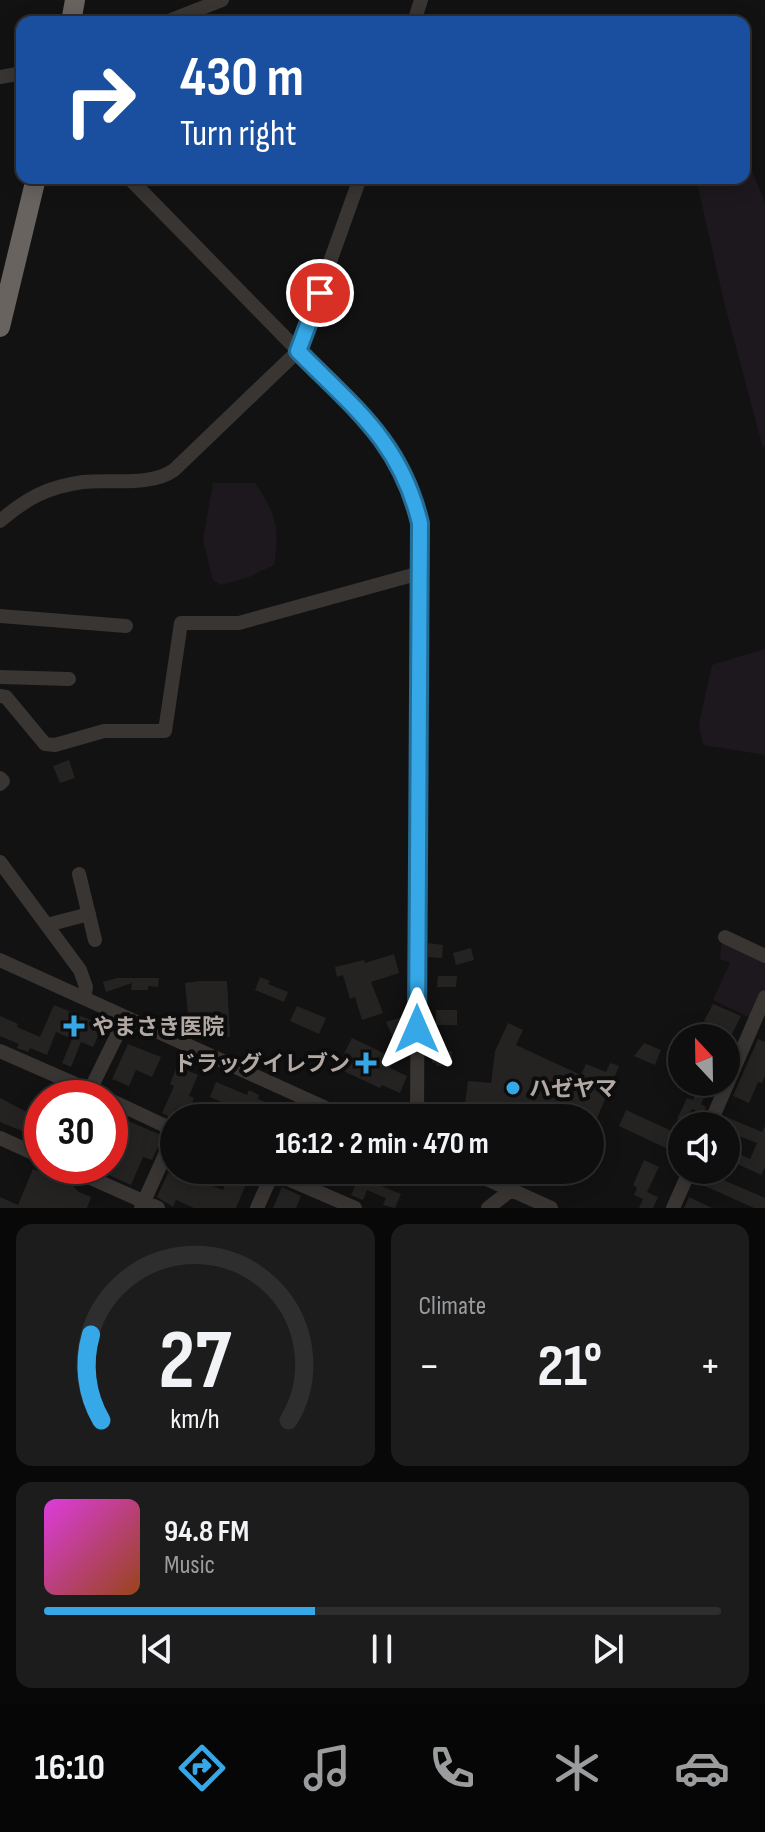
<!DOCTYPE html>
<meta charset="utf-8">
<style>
body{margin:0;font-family:"Sofia Sans Condensed","Noto Sans JP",sans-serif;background:#1c1c1c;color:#f1f3f6;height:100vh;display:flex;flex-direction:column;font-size:30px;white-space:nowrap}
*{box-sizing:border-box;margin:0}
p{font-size:26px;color:#9b9c9e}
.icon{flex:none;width:44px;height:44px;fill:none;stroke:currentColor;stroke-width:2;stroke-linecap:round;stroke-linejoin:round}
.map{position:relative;height:1208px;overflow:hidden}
.drawer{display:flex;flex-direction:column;gap:16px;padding:16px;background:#080808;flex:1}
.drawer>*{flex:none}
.banner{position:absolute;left:16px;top:16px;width:734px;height:168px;border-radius:16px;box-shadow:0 4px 20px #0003,0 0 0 2px #2e2e2e;background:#1a4fa0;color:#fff;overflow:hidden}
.needle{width:52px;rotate:338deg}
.buttons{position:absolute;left:668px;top:1024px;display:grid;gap:16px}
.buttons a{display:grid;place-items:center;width:72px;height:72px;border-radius:50%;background:#0e0e0e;box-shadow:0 4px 20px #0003,0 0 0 2px #2e2e2e;font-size:40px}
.speed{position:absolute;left:24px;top:1080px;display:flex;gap:16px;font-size:40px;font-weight:700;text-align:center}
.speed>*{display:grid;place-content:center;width:104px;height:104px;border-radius:50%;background:#0e0e0e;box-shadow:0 4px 20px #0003,0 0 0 2px #2e2e2e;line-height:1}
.speed .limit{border:12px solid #d22;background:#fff;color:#111}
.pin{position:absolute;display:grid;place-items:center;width:68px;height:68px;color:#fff;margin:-34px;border:4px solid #fff;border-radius:50%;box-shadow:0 2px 8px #0007}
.me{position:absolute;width:88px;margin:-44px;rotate:0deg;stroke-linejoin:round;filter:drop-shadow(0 0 6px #0008)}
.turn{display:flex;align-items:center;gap:28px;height:168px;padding:0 32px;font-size:36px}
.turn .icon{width:104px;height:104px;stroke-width:2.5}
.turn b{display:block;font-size:56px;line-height:68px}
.big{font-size:60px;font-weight:700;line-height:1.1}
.drawer .card{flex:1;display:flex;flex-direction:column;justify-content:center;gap:12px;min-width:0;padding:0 28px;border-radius:16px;background:#1c1c1c}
.drawer .dial{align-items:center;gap:0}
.dial svg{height:208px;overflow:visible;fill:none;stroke:#2e2e2e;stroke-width:7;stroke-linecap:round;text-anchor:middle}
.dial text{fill:#f1f3f6;stroke:none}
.song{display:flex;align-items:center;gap:24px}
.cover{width:96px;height:96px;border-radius:12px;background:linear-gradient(135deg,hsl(300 70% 55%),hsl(20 70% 35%))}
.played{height:8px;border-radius:4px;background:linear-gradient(90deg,#36a8e7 40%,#2e2e2e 40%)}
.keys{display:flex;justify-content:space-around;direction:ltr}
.heat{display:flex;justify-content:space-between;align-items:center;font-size:44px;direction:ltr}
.drawer .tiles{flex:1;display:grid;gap:16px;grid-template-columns:1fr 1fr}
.card:last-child{grid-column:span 2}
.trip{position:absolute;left:160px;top:1104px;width:444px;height:80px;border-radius:40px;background:#0e0e0e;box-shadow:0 4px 20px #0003,0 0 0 2px #2e2e2e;font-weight:700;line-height:80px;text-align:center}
.menu{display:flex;height:128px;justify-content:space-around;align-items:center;background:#060606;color:#9b9c9e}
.menu .icon{width:56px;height:56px}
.menu .selected{color:#36a8e7}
.menu b{font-size:36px;color:#f1f3f6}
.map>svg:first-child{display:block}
.green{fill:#1d181d}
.building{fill:#242322}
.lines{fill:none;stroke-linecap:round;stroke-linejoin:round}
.minor{stroke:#383533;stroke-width:14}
.highway{stroke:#68635f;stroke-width:20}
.route-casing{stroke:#236d96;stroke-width:20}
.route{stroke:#36a8e7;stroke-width:14}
.poi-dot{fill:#36a8e7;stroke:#0e0d0d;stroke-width:3}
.labels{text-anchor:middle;stroke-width:8;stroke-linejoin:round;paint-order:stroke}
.poi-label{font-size:22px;font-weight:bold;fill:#b3a9a4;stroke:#0e0d0d;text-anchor:start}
</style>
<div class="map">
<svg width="765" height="1208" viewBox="0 0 765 1208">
<rect width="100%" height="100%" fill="#131212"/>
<path class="green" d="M744,151L765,203V444L763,448L724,302L696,178H744Z
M213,483H255C276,513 280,529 274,565L249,577L221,585L213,580L203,540Z
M765,649V755L703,745L699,724L712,665Z
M722,940L765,960V988L750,1018L713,1000L730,963L720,959Z"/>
<path class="building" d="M69,760L75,778L60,783L53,766Z
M428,943L443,945L442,958L428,957Z
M471,948L474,960L456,965L453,953Z
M394,954L399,973L371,982L383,1013L362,1020L355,997L350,999L343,975L337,977L335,967L364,960L365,963Z
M438,976H457L456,987H437Z
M260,977L270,981L268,984L288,992L284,1002L255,990Z
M117,978H159L158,987L148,986V990H131L132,983L106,992L103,982Z
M199,981H227L230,1037H215V1021L189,1024L185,983Z
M713,1004L741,1016L732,1034L704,1021Z
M54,1005L103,1025L93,1047L81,1042L71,1067L62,1063L72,1039L56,1032L47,1055L30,1048L28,1052L17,1048L19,1044L0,1036V1016L18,1024L17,1027L40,1037Z
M297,1006L326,1018L319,1034L290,1021Z
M436,1010H457V1025H436Z
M402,1017L405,1025L401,1026L407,1046L398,1049L386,1022Z
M508,1023L523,1030L516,1045L581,1075L586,1064L606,1072L610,1063L619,1066L590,1135V1118H556L526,1106L521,1118H487L488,1113L464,1111L468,1081L491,1083L495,1051Z
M352,1038L394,1058L390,1068L407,1076L400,1093L382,1085L380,1088L337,1068Z
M758,1039L765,1042V1076L762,1083L758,1082L749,1103L733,1096Z
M644,1043L661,1050L655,1065L634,1056Z
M128,1044L161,1057L152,1077L136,1070L129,1086L112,1079Z
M452,1051V1065L436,1066V1063H432L431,1052Z
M177,1066L198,1075L189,1096L194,1098L188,1113L176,1108L172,1118L162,1113L174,1086L170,1084Z
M216,1082L247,1095L249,1090L259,1095L258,1099L281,1108L277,1118H258L210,1097Z
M699,1085L708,1089L701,1104L706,1107L703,1114L692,1109L686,1123L677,1119L687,1098L693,1100Z
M0,1098L42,1120V1139L0,1122Z
M626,1110L676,1133L668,1149L619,1126Z
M110,1113L163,1136L152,1160L143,1157L131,1185L89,1166H110Z
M724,1116L762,1132L765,1126V1167L761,1175L729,1160L733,1151L750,1159L757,1143L726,1131V1126H720Z
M644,1160L659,1167L647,1192L658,1197L653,1208H639L643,1199L634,1195L637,1188L633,1185Z
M33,1169L73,1186L79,1192L91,1197L87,1208H0V1197L18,1205Z
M231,1170H252L236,1208H194L176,1200L173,1207L157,1197L168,1173L189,1182L193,1173L207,1179L205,1183L223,1190Z
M292,1170H334L327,1185Z
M394,1170H428L424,1182Z
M700,1170L765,1198V1208H754L696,1182Z
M359,1177L401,1194L395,1208L383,1205L386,1198L367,1190L363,1200L351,1195Z
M282,1187L301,1196L296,1208H273Z
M689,1197L712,1208H684Z"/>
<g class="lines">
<path class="minor" d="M166,22L222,0
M414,22L421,0
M0,77L22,73
M129,178L365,419C393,450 410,482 420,523L417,1118
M0,521C27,498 47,487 83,482C112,479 150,487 174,470L298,351L360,178
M0,616L126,626
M0,677L69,679
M0,696L6,697L45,744L55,745L104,731H165L181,623H239L420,573
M0,778L3,781L0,784
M0,862L80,970L86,987L84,998
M79,874L95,940
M47,925L89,914
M725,937L765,956
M0,960L348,1118
M0,1051L107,1098
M90,1090L126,1017
M110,1100L174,1130
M296,1118L304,1099
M709,1126L765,997
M0,1138L42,1157
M64,1166L158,1208
M267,1170L355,1208
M467,1170L551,1208
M141,1208L174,1135
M257,1208L274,1170
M488,1208L511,1190
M673,1208L690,1170"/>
<path class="highway" d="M71,22L75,0
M0,327L36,178"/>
</g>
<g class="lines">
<defs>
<path id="route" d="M320,293L298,351C354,408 400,441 420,523L417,1029"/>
</defs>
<use href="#route" class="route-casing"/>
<use href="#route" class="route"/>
</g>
<g class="poi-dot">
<path d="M70 1014h8v8h8v8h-8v8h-8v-8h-8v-8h8z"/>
<path d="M362 1051h8v8h8v8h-8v8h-8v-8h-8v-8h8z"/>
<circle cx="513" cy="1088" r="8"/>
</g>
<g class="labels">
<g class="poi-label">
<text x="92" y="1034">やまさき医院</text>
<text x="350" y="1071" text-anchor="end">ドラッグイレブン</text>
<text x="529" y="1096">ハゼヤマ</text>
</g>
</g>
</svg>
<div class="buttons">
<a><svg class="needle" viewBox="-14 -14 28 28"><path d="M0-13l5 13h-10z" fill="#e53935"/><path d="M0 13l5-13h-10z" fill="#9b9c9e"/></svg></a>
<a><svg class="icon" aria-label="sound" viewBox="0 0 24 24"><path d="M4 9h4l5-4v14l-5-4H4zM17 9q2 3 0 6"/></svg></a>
</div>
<div class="speed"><div class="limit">30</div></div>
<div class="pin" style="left:320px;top:293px;background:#d93025"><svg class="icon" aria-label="arrive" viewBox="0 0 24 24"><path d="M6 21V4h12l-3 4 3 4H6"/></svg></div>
<svg class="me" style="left:417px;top:1029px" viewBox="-20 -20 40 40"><path d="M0-17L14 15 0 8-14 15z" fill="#36a8e7" stroke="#fff" stroke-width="4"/></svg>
<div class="trip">16:12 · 2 min · 470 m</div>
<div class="banner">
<div class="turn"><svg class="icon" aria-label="right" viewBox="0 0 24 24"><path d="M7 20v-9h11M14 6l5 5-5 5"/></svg><div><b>430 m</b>Turn right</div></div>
</div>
</div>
<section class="drawer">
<div class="tiles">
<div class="card dial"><svg viewBox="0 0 100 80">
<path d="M14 69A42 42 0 1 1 86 69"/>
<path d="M14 69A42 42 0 0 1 10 36" stroke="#36a8e7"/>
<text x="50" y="56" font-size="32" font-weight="700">27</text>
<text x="50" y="72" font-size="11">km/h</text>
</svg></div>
<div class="card"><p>Climate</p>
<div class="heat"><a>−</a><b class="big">21°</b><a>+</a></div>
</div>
<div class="card">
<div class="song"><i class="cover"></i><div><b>94.8 FM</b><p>Music</p></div></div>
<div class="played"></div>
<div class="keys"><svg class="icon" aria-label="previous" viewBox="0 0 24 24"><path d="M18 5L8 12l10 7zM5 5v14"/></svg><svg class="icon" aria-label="pause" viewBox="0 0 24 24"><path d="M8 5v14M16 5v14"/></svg><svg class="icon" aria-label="next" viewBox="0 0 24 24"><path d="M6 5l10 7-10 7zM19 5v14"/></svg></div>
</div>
</div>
</section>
<nav class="menu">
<b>16:10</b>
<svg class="icon selected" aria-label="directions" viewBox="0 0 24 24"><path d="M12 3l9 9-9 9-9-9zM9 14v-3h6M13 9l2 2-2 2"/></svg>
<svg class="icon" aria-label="music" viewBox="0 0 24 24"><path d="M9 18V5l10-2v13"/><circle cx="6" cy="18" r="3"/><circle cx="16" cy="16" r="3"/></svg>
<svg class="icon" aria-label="phone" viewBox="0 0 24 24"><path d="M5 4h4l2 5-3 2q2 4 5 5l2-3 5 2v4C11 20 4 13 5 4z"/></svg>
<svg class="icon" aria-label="climate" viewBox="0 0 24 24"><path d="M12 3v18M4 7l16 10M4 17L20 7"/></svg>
<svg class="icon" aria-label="car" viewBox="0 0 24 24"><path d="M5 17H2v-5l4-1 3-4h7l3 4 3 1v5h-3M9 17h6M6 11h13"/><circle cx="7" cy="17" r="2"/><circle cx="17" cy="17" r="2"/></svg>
</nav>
